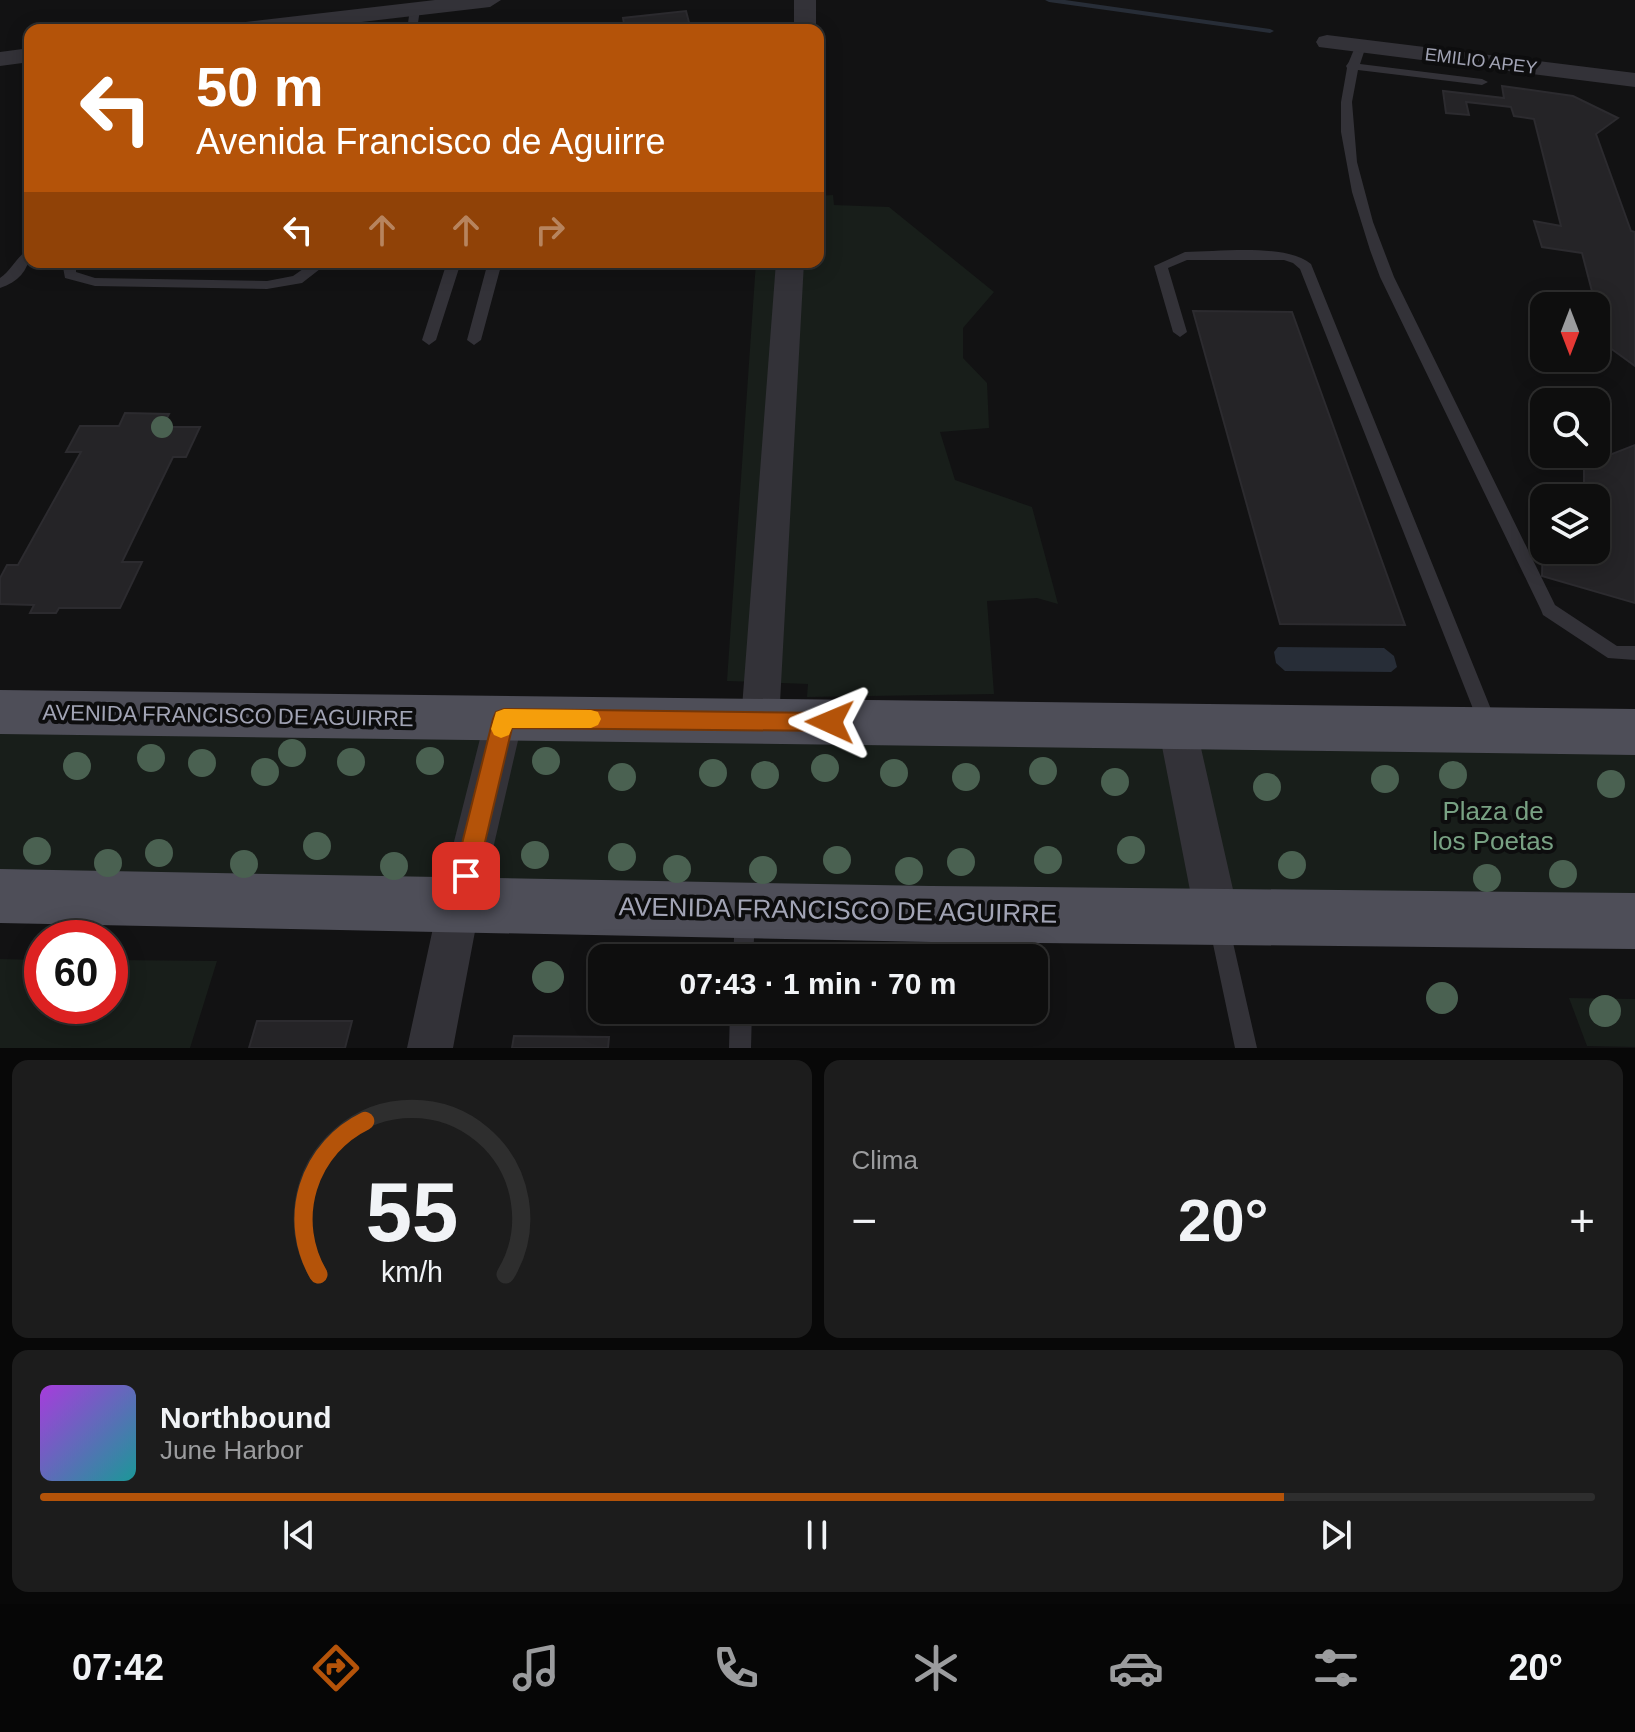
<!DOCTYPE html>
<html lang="es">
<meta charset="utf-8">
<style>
body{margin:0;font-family:Helvetica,sans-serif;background:#1c1c1c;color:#f1f3f6;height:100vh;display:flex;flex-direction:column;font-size:30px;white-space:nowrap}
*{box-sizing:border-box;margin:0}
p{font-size:26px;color:#9b9c9e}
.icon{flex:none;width:44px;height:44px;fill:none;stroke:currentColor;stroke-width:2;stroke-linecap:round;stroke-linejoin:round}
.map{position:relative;height:1048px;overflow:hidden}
.details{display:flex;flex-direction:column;gap:12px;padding:12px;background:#080808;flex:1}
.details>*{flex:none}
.top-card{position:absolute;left:24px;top:24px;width:800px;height:244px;border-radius:16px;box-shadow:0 4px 20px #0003,0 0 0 2px #2e2e2e;background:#b45309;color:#fff;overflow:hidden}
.needle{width:52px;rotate:180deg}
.fabs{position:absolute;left:1530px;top:292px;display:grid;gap:16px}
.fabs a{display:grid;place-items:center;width:80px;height:80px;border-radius:16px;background:#0e0e0e;box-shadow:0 4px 20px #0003,0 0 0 2px #2e2e2e;font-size:40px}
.speed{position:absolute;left:24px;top:920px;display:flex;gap:16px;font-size:40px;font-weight:700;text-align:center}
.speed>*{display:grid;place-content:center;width:104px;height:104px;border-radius:50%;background:#0e0e0e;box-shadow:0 4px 20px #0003,0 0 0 2px #2e2e2e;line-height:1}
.speed .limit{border:12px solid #d22;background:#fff;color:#111}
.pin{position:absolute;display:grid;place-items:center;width:68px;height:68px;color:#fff;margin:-34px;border-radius:16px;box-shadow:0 4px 12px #0006}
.me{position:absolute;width:88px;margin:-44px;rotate:271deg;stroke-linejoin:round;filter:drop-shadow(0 0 6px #0008)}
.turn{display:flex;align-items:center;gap:28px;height:168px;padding:0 40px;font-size:36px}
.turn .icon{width:104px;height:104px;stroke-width:2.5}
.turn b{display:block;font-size:56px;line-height:68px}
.lanes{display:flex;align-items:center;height:76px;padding:0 40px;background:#0003;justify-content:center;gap:40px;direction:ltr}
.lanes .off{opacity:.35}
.big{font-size:60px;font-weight:700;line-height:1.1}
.details .tile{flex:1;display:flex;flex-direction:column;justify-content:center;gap:12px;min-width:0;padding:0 28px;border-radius:16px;background:#1c1c1c}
.details .dial{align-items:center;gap:0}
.dial svg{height:208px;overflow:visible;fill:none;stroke:#2e2e2e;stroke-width:7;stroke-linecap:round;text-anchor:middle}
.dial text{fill:#f1f3f6;stroke:none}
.song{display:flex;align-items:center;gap:24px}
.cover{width:96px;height:96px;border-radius:12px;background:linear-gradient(135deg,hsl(280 70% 55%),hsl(180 70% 35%))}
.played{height:8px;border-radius:4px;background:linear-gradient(90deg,#b45309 80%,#2e2e2e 80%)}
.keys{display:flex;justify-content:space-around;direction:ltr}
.heat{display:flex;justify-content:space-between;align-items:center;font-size:44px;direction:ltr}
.details .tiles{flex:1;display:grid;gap:12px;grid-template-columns:1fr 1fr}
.tile:last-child{grid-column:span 2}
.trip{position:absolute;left:588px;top:944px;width:460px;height:80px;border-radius:16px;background:#0e0e0e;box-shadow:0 4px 20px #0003,0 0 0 2px #2e2e2e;font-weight:700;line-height:80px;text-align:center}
.menu{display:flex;height:128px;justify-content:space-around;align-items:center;background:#060606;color:#9b9c9e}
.menu .icon{width:56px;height:56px}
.menu .active{color:#b45309}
.menu b{font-size:36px;color:#f1f3f6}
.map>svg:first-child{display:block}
.green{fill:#181e1a}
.water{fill:#272d37}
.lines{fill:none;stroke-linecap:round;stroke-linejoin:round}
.stream{fill:#272d37;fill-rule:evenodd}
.building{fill:#252427;stroke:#2c2b2f;stroke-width:2}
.lane{fill:#333238;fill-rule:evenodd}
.street{fill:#333238;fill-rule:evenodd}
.primary{fill:#4e4e58;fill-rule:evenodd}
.tree{fill:#4a6151}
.route{fill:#b45309;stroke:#753606;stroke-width:2}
.slow{fill:#f59e0b}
.labels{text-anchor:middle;stroke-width:8;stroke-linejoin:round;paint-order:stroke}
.far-street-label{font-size:18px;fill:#a2a4b5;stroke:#0d0d0e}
.street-label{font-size:22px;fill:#a2a4b5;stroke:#0d0d0e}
.near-park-label{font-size:26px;fill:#78a183;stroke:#0d0d0e}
.near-street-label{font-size:26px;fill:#a2a4b5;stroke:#0d0d0e}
</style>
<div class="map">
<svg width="1635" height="1048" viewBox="0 0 1635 1048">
<rect width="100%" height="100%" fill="#121213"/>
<path class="green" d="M833,195L834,205L889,207L994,292L963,328V358L987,383L989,428L940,432L955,480L1032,507L1058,604L1037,598L987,601L994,694L807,697L808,684L727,681L756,262H818V196Z
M0,730L1635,749V906L0,884Z
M0,959L42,960V1006H110V960L217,961L190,1048H0Z
M1569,998L1635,999V1047L1587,1046Z"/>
<path class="water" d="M1278,647L1384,648L1394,656L1397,667L1391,672L1285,671L1276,663L1274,652Z"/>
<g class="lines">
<path class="stream" d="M1045,0H1065L1270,29L1274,31L1270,33L1049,2Z"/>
</g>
<path class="building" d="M686,11L691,30H625L623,18Z
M1502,86L1573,96L1618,118L1596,134L1631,231L1635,232V366L1606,345L1582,253L1542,247L1534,221L1561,226L1534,119L1514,116L1511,107L1466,102L1469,115L1446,113L1443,91L1504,98Z
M1193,311L1292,312L1405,625L1280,624Z
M125,413L169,414L162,427H200L186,457H173L122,562H142L120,608H59L56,613H30L34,605L0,604V578L7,565H18L81,452H66L80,426H119Z
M1635,445V603L1542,576L1543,534L1544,550H1596V498H1584V465Z
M257,1021H352L345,1048H249Z
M514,1036L609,1037L608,1048H512Z"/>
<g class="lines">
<path class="lane" d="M415,6L420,9L417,30H407L410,9Z
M1361,43L1366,46L1360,64L1482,79L1488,82L1482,85L1358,70L1352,102L1357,162L1373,222L1394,277L1555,605L1617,646H1635V660L1608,658L1543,615L1541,610L1380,277L1370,250L1352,192L1341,132V102L1347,68L1346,66C1352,60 1352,46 1361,43Z
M30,249C30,269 20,281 0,288V278C12,270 18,254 30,249Z
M1185,252C1218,252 1286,243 1311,264L1497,724L1494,730L1488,732L1482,730L1479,724L1300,269L1293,263L1284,260H1187L1168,268L1187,332L1180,337L1173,332L1154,266Z
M62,262H76V272L95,278L267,281L293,276L313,262H329L302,283L267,289L95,286L65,278Z
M447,262H461L436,340L429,345L422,340Z
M488,262H502L481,340L474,345L467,340Z
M745,908L752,911L755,918L753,958H733L735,918L738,911Z
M1219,915L1226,918L1229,925L1257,1048H1235L1209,925L1212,918Z
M730,1010H752L751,1048H729Z"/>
<path class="street" d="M435,0H501L490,7L293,30H226L237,23Z
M794,0H816V30H794Z
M1327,35L1635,73V87L1319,47L1316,42L1319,37Z
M30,48V62L0,66V52Z
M776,262H804L779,721L774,733L760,738L746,733L741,721Z
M504,702L518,707L523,719L480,905L453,1048H407L438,905L485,719L490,707Z
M1177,709L1191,714L1196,726L1239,916L1232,931L1217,938L1202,931L1195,916L1158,726L1163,714Z"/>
<path class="primary" d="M0,690L1635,709V755L0,734Z
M0,869L931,886L1635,893V949L931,942L0,923Z"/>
</g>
<g class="tree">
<circle cx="162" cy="427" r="11"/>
<circle cx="292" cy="753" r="14"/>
<circle cx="151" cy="758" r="14"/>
<circle cx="430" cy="761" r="14"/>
<circle cx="546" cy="761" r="14"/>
<circle cx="351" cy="762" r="14"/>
<circle cx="202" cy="763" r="14"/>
<circle cx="77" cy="766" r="14"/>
<circle cx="825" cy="768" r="14"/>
<circle cx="1043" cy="771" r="14"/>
<circle cx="265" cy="772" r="14"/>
<circle cx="713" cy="773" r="14"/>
<circle cx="894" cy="773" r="14"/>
<circle cx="765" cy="775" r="14"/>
<circle cx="1453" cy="775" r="14"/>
<circle cx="622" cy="777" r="14"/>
<circle cx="966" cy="777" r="14"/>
<circle cx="1385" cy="779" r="14"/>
<circle cx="1115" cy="782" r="14"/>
<circle cx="1611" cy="784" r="14"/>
<circle cx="1267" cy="787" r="14"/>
<circle cx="317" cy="846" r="14"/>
<circle cx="1131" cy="850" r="14"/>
<circle cx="37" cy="851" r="14"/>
<circle cx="159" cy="853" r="14"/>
<circle cx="535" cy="855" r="14"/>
<circle cx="622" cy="857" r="14"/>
<circle cx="837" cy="860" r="14"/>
<circle cx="1048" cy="860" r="14"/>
<circle cx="961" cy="862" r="14"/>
<circle cx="108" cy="863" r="14"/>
<circle cx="244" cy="864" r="14"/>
<circle cx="1292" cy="865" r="14"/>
<circle cx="394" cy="866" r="14"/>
<circle cx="677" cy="869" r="14"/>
<circle cx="763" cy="870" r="14"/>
<circle cx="909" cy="871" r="14"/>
<circle cx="1563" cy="874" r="14"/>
<circle cx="1487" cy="878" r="14"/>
<circle cx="548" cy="977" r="16"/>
<circle cx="1442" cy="998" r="16"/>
<circle cx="1605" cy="1011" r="16"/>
</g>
<path class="route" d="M504,709L830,713L837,715L840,722L837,729L830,731L512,728L477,876L474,884L466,887L458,884L454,876L493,719L496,712Z"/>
<path class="slow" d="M504,709L591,710L598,712L601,719L598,725L591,728H512L509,735L501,738L494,735L491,729L496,712Z"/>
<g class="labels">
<g class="far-street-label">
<text transform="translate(1481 61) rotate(7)" y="6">EMILIO APEY</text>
</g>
<g class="street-label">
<text transform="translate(228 715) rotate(1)" y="8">AVENIDA FRANCISCO DE AGUIRRE</text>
</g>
<g class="near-park-label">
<text x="1493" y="820">Plaza de<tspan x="1493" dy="30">los Poetas</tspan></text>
</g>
<g class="near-street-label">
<text transform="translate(838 910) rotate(1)" y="9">AVENIDA FRANCISCO DE AGUIRRE</text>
</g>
</g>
</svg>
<div class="fabs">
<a><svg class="needle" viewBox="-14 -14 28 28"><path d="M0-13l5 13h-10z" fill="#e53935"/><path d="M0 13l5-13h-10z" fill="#9b9c9e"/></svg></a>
<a><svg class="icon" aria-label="search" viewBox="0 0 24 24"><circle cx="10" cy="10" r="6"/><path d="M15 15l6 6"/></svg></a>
<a><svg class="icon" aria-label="layers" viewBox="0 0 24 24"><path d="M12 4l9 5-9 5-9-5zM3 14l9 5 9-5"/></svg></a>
</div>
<div class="speed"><div class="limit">60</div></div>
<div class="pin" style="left:466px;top:876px;background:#d93025"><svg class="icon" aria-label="arrive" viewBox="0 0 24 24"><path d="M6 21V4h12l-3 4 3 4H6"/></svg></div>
<svg class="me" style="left:830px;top:722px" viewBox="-20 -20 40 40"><path d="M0-17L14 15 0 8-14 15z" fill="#b45309" stroke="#fff" stroke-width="4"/></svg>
<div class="trip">07:43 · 1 min · 70 m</div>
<div class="top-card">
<div class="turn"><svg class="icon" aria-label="left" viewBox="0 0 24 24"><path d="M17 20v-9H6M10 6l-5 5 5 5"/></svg><div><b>50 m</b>Avenida Francisco de Aguirre</div></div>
<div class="lanes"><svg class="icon" aria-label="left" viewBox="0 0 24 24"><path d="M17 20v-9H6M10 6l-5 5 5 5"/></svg><svg class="icon off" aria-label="ahead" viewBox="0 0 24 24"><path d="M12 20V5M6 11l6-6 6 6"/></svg><svg class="icon off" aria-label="ahead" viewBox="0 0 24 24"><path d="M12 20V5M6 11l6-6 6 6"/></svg><svg class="icon off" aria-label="right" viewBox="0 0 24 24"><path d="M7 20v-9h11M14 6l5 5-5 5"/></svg></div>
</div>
</div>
<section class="details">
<div class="tiles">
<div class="tile dial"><svg viewBox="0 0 100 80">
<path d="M14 69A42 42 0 1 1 86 69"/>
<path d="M14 69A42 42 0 0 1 32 10" stroke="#b45309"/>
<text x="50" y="56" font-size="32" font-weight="700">55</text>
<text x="50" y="72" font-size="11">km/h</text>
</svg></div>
<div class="tile"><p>Clima</p>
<div class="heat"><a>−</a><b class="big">20°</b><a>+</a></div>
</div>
<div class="tile">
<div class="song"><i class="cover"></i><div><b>Northbound</b><p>June Harbor</p></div></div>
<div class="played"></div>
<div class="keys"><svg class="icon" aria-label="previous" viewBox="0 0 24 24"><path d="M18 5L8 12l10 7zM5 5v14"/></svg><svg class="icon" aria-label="pause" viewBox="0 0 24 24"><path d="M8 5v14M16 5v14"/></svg><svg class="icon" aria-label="next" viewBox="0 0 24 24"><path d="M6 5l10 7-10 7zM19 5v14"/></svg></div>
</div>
</div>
</section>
<nav class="menu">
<b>07:42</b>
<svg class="icon active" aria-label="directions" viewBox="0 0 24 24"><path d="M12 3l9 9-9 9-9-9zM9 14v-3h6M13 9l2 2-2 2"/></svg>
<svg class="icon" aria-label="music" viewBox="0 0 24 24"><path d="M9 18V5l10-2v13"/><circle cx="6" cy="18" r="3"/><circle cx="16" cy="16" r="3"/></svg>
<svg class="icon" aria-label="phone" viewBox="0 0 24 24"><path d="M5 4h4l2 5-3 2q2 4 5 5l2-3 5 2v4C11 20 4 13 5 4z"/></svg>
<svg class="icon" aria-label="climate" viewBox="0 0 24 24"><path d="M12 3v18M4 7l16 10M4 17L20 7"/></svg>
<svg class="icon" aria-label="car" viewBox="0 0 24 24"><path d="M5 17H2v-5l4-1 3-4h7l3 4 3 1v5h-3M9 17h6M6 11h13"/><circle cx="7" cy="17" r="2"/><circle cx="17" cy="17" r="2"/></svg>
<svg class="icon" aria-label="filters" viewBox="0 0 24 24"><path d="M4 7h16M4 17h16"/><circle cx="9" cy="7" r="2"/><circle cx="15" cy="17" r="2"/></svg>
<b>20°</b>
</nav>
